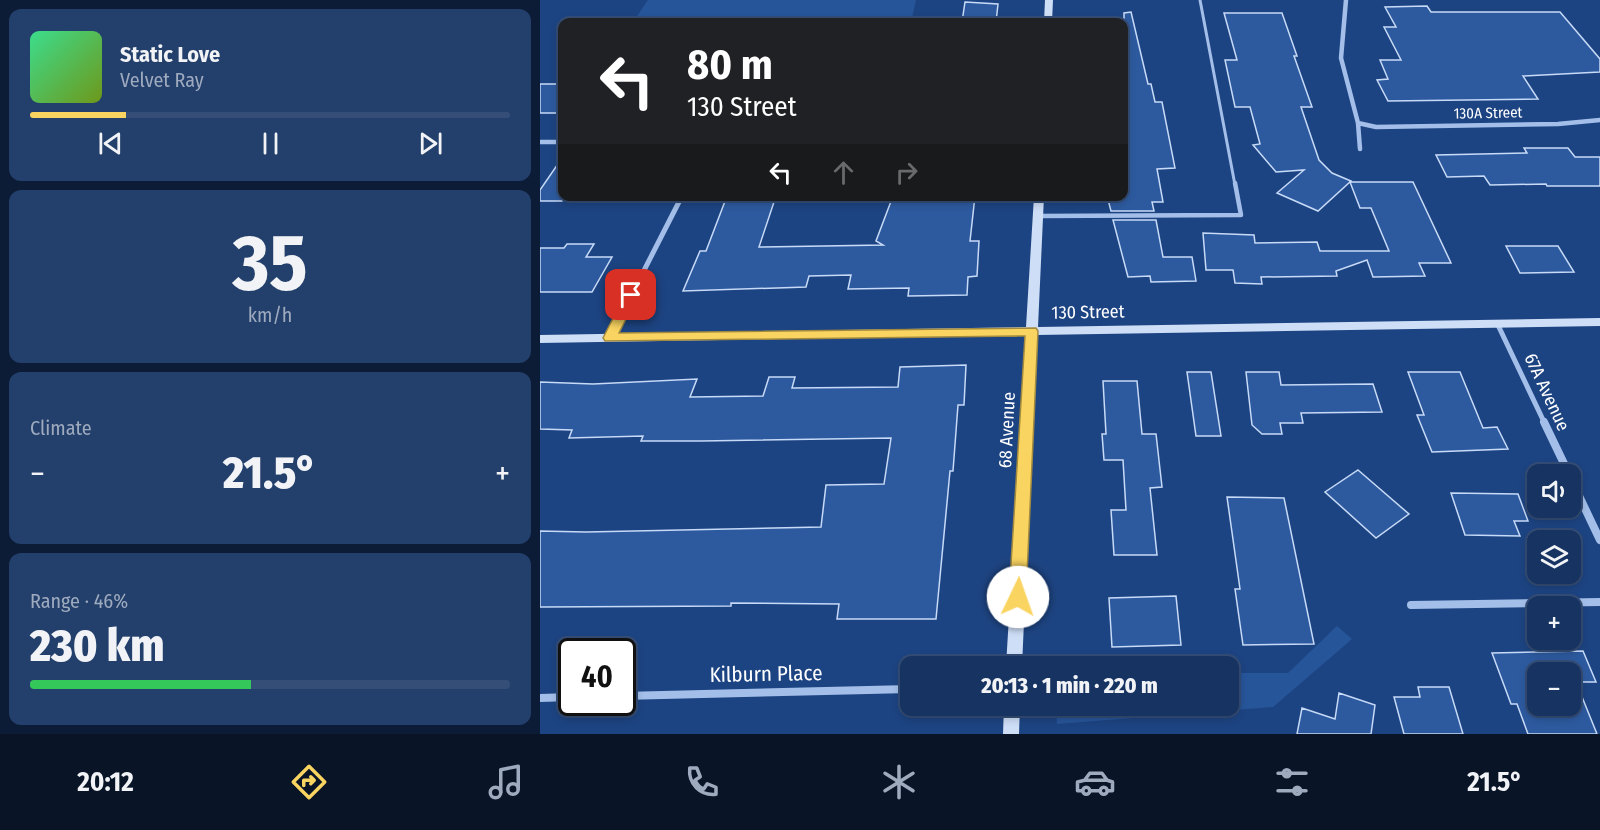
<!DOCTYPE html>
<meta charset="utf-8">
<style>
body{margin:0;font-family:"Fira Sans Condensed",sans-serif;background:#233f6b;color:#f1f3f6;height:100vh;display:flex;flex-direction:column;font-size:22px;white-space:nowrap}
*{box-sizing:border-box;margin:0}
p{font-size:20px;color:#9eaabe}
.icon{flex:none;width:33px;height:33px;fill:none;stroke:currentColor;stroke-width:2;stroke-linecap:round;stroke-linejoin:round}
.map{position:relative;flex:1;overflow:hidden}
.drawer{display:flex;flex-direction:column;gap:9px;padding:9px;background:#0c1c36;width:540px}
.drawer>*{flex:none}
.guide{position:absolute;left:18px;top:18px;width:570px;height:183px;border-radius:12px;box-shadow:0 3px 9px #0003,0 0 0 2px #354e77;background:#202124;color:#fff;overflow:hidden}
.tools{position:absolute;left:987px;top:464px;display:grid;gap:12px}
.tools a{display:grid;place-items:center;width:54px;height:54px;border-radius:12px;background:#163362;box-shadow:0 3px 9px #0003,0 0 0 2px #354e77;font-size:30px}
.speed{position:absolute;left:18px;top:638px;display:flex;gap:12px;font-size:30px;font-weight:700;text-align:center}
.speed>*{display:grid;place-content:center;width:78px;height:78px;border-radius:50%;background:#163362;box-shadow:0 3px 9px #0003,0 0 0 2px #354e77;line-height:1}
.speed .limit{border:3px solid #111;border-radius:9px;background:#fff;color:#111}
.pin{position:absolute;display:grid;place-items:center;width:51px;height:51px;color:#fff;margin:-26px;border-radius:12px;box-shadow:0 3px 9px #0006}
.me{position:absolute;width:66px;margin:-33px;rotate:3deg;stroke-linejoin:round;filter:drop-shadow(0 0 4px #0008)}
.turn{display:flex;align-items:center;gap:21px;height:126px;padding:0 30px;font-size:27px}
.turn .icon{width:78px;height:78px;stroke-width:2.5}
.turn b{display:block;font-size:42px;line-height:51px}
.lanes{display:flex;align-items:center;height:57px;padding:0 30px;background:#0003;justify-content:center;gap:30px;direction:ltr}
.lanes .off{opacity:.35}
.big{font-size:45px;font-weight:800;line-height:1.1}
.drawer .tile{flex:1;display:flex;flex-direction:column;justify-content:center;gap:9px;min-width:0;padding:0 21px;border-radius:12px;background:#233f6b}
.drawer .dial{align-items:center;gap:0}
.dial b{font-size:78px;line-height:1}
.song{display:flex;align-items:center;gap:18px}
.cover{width:72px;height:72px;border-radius:9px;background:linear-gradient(135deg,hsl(150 70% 55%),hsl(80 70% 35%))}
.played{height:6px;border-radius:3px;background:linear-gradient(90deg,#f9d461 20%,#354e77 20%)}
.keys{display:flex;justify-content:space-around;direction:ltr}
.heat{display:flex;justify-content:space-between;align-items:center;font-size:33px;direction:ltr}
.charge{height:9px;border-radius:4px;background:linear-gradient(90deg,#34c759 46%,#354e77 0)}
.trip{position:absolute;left:360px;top:656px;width:339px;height:60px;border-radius:12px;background:#163362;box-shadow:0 3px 9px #0003,0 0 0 2px #354e77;font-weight:800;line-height:60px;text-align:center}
.tabs{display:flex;height:96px;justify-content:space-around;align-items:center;background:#091427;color:#9eaabe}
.tabs .icon{width:42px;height:42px}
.tabs .current{color:#f9d461}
.tabs b{font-size:27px;color:#f1f3f6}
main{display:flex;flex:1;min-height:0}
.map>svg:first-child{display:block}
.green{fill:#27559a}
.building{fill:#2d5a9f;stroke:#c7daf7;stroke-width:1.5;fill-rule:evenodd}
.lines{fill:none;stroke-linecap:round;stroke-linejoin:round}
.lane-far1{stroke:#a3bfe9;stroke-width:3}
.lane{stroke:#a3bfe9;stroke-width:4.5}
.street-far2{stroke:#a3bfe9;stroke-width:4.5}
.street-far1{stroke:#a3bfe9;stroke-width:5}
.street{stroke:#a3bfe9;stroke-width:8}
.secondary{fill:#cedef7;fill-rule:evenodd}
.route{fill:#f9d461;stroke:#a28a3f;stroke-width:1.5}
.labels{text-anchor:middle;stroke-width:6;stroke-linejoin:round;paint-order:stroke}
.far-street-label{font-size:15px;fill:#fff;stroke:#1d4482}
.street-label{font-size:18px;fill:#fff;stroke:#1d4482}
.near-street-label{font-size:21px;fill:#fff;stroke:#1d4482}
</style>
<main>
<section class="drawer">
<div class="tile">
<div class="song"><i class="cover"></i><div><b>Static Love</b><p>Velvet Ray</p></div></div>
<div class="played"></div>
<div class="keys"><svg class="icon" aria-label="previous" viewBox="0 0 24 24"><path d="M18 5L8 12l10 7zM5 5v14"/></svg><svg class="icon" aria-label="pause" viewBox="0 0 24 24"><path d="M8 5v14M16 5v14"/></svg><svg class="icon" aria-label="next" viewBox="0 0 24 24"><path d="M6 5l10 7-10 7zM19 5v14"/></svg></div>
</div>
<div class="tile dial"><b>35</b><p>km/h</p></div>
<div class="tile"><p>Climate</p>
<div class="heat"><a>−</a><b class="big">21.5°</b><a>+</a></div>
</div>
<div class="tile"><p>Range · 46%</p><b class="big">230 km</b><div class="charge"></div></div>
</section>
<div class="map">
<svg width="1060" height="734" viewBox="0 0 1060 734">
<rect width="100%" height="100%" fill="#1d4482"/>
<path class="green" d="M108,0H376L371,22H93Z
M797,626L812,639L733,707L517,724L516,705H688L689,673H748Z"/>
<path class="building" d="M425,2L458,4L456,22H422Z
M887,6L891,12H1020L1060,59V72L983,76L998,99L848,101L837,80L848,79L840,60H861L844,27H856L845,7Z
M591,12L608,84H611L615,102H622L635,168L617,169L623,202H612L614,211H571L567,196H584V13Z
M684,13H742L757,56H754L772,107H761L779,160L792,173L811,181L778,211L737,193L764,170L736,172L713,145L720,144L710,107H695L685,60H697Z
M0,84H22V113H0Z
M984,148H1028L1035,157H1060V186H1007L1006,184L950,185L944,176L907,177L896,155L987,153Z
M22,158V201H0V190Z
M810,182H873L911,263H879L885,276L833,277L827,260L796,271L797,276L721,277L722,284L695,283L693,270H666L663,233L714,235L715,243L777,242L780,251H849L831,208H820Z
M187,196H236L219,247L343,245L336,241L353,196H435L430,241H439L437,276L428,277L427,295L368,296L369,288L308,289L311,275L269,276L266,287L143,291L160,251H166Z
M573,220H616L623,257H652L656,281L611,282L610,276L588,277Z
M27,244H54L46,257H72L52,292H0V248H24Z
M966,246H1018L1034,272L980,273Z
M426,365L424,405H418L413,471H410L396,619H297L299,604L191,603V606L0,607V531L46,532L281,527L286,485L344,484L351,438L161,441H101L103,436L29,438L32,430L0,429V382L53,384L157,379L150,397L223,396L229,377H255L252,388L358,387L360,367Z
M647,372H671L681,436H656Z
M706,372H739L741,385L833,384L842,412L761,413L763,423H740L742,434H722L712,425Z
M868,372H920L943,428L957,427L968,449L892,452L877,415H884Z
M563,381H597L602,434H616L622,487L610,488L617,555H574L571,510H586L583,460H564L562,434H566Z
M818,470L869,514L836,538L785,492Z
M911,493L978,494L988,521H974L980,536L925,535Z
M687,497L744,498L774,644L703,645L695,589H700Z
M636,596L641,645L572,647L569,598Z
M1043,651L1056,682H1036L1057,734H988L977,704H971L952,653ZM998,672H1030V705H998Z
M878,687H909L923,734H864L854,697H880Z
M799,693L835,705L831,734H757L762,708L795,719Z"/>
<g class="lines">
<path class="lane-far1" d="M660,0L695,185"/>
<path class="lane" d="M499,216L701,215L695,183"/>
<path class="street-far2" d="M806,0L801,58L818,123L836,127L1018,124L1060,120
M818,123L820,149
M0,142H22"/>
<path class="street-far1" d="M957,323L1005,424
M70,337L142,196"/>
<path class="street" d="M1004,422L1029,474
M1030,477L1060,540
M871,605L1060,602
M82,696L370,689
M0,698L32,697"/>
<path class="secondary" d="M505,0H513L512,22H504Z
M494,196H504L498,327L1060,318V326L497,335L482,666H466L486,335L0,343V335L486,327Z
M464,705H480L479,734H463Z"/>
</g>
<path class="route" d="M91,291L98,295L79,333L496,328L498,331L486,597L484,602L478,604L472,602L469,597L485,336L65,341L63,338L85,295Z"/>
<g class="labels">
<g class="far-street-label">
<text transform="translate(948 113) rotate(-1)" y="5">130A Street</text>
</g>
<g class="street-label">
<text transform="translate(548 312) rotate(-1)" y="6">130 Street</text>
<text transform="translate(1007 392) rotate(65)" y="6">67A Avenue</text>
<text transform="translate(467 430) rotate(-87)" y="6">68 Avenue</text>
</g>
<g class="near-street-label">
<text transform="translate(226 674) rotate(-1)" y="7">Kilburn Place</text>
</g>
</g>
</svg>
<div class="tools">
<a><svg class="icon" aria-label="sound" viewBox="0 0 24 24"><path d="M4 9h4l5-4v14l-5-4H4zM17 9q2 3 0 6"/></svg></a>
<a><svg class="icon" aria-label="layers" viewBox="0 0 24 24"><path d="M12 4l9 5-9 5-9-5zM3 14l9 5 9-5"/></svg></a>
<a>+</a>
<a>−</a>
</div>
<div class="speed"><div class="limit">40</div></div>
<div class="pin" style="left:91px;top:295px;background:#d93025"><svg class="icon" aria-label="arrive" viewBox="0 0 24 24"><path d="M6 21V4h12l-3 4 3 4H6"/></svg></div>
<svg class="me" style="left:478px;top:597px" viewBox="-20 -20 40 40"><circle r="19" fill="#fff"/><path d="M0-13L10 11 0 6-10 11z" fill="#f9d461"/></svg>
<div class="trip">20:13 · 1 min · 220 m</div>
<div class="guide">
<div class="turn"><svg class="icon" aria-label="left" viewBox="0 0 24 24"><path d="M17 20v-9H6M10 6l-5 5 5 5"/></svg><div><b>80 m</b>130 Street</div></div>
<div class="lanes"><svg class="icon" aria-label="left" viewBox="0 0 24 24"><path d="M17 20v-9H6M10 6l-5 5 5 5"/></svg><svg class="icon off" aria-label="ahead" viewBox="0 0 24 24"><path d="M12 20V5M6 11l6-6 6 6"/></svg><svg class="icon off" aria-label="right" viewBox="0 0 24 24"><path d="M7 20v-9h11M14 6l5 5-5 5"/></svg></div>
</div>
</div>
</main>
<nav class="tabs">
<b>20:12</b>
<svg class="icon current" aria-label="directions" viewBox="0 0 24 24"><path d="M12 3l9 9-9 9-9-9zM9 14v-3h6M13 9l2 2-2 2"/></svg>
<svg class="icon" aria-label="music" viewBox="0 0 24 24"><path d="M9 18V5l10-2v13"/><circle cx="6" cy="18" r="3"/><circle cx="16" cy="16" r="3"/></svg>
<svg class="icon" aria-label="phone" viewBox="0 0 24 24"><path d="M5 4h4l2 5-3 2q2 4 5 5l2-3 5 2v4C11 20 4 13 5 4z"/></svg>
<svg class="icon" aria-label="climate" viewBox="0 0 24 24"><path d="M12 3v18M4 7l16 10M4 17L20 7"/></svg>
<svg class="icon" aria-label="car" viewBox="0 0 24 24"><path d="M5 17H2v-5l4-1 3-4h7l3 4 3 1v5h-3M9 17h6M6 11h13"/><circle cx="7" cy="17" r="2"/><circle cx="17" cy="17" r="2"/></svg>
<svg class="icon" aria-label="filters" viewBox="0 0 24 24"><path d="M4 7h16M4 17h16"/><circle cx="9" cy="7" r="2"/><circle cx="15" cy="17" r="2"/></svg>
<b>21.5°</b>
</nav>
